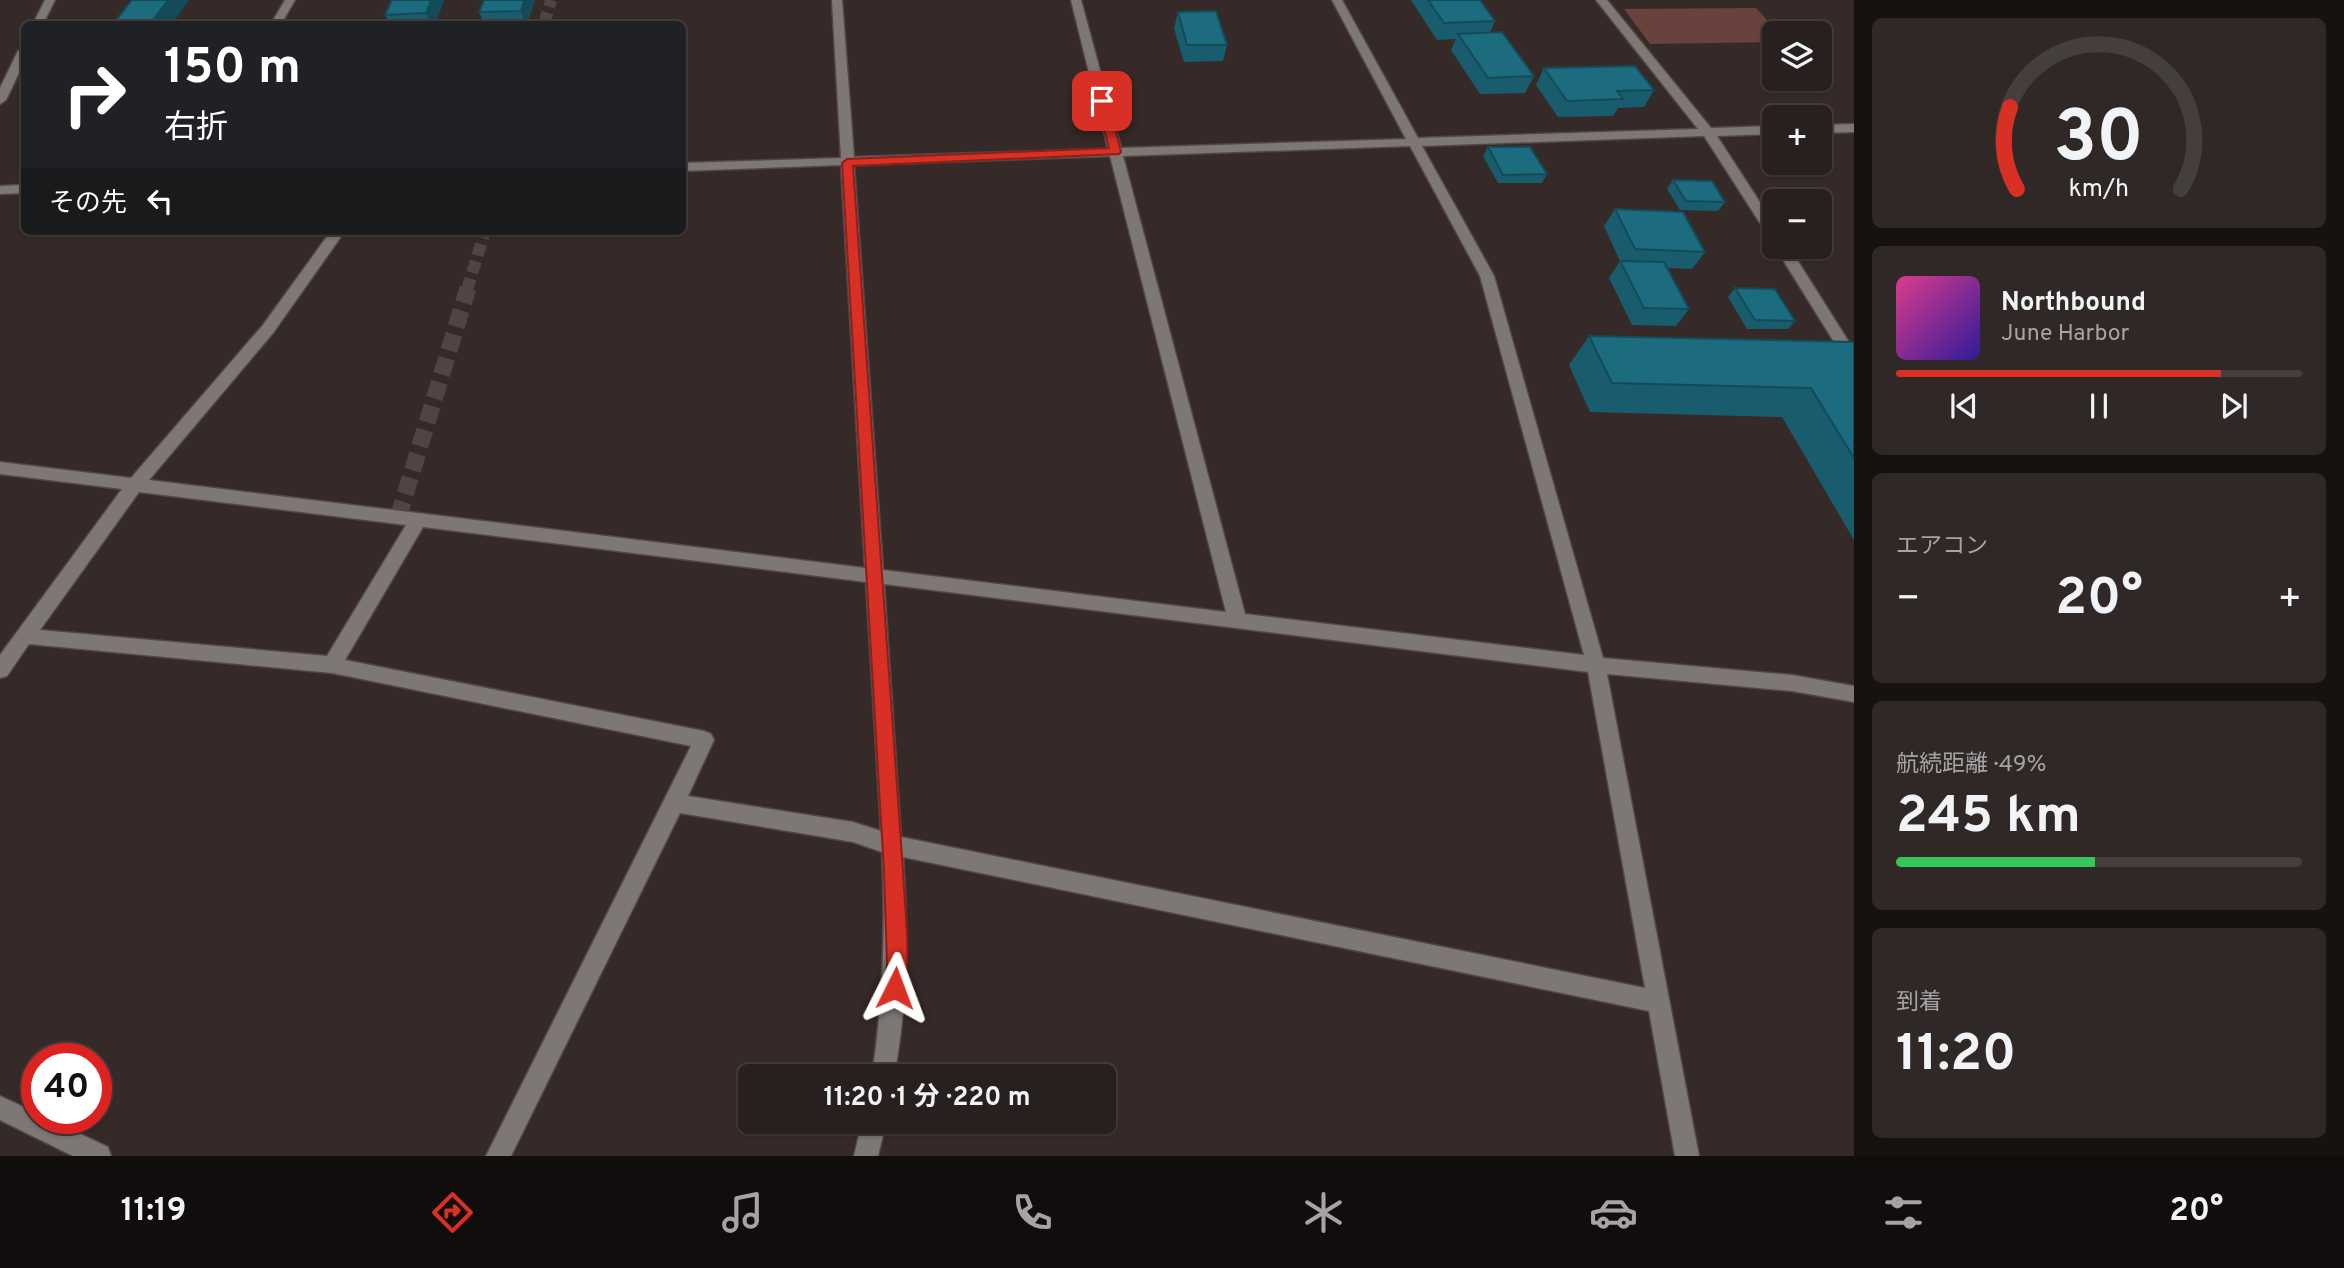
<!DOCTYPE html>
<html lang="ja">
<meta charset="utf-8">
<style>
body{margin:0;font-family:Overpass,"Noto Sans JP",sans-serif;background:#302827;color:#f1f3f6;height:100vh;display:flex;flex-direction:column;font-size:26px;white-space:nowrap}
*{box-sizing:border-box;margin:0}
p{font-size:23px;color:#a5a3a4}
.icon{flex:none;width:38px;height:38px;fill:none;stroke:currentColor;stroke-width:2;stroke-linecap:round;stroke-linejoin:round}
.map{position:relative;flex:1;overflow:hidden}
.sheet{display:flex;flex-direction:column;gap:18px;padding:18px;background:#161210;width:490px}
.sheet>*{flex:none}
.banner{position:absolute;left:21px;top:21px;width:665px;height:214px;border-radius:10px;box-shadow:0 2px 5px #0004,0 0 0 2px #443e3c;background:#202124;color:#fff;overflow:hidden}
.controls{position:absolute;left:1762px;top:21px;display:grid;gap:14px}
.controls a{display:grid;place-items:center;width:70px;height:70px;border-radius:10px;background:#28201e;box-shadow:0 2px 5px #0004,0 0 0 2px #443e3c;font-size:35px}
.speed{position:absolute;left:21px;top:1043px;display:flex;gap:14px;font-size:35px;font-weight:700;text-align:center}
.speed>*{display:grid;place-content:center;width:91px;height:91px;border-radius:50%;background:#28201e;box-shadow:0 2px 5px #0004,0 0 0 2px #443e3c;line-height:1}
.speed .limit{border:10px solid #d22;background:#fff;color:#111}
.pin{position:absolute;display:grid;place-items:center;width:60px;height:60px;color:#fff;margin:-30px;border-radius:14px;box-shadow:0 4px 10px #0006}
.me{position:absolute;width:77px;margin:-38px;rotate:3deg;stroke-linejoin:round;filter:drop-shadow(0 0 5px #0008)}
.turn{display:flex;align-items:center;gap:24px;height:147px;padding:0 28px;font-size:32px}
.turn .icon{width:91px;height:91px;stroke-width:2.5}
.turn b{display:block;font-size:49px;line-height:60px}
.then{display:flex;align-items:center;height:66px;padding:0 28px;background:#0003;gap:14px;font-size:26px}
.big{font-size:52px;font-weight:700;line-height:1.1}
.sheet .widget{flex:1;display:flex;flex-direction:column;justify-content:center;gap:10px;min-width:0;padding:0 24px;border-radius:10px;background:#302827}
.sheet .dial{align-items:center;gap:0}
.dial svg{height:182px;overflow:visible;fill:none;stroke:#443e3c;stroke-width:7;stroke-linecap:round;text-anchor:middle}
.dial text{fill:#f1f3f6;stroke:none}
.song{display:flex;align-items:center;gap:21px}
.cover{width:84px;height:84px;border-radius:10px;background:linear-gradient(135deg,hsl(330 70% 55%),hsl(250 70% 35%))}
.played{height:7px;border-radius:4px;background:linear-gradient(90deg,#d93025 80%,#443e3c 80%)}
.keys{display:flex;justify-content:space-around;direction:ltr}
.heat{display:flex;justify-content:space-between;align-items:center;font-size:38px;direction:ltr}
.charge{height:10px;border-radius:5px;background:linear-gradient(90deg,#34c759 49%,#443e3c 0)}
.trip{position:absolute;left:738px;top:1064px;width:378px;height:70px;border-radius:10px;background:#28201e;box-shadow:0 2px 5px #0004,0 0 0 2px #443e3c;font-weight:700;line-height:70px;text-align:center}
.tab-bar{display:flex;height:112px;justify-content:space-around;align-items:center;background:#100d0c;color:#a5a3a4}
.tab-bar .icon{width:49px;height:49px}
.tab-bar .on{color:#d93025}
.tab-bar b{font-size:32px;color:#f1f3f6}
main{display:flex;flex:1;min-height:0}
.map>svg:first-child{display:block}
.green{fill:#68433d}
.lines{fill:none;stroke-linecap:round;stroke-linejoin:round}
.minor-tunnel-far1{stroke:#504543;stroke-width:12;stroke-dasharray:12 6;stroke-linecap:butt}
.minor-tunnel{stroke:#504543;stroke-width:17;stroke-dasharray:17 8;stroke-linecap:butt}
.minor-casing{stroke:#524745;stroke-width:3}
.minor{fill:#7d7775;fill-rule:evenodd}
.wall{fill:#195c6d}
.shaded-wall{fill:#144b59}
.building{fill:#1d6b7f;stroke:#144b59;stroke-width:2}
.route{fill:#d93025;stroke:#8d1f18;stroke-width:2}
</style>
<main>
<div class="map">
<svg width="1854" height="1156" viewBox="0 0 1854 1156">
<rect width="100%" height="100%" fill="#362a28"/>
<path class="green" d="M1756,8L1779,33H1774V42L1650,44L1624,9Z"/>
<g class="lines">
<path class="minor-tunnel-far1" d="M544,24L551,0
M467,290L485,231"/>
<path class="minor-tunnel" d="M398,518L468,288"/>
<defs>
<path id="minor" d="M45,0H55L43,24H33Z
M285,0H295L281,24H271Z
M832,0H842L854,157L1108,149L1071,0H1081L1121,148L1406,139L1332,0H1342L1418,138L1698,129L1596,0H1607L1711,128L1774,126V134L1717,136L1774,224V238L1769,237L1704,136L1422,146L1494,276L1603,658L1792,675L1854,686V702L1792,691L1607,674L1699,1156H1675L1649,1011L903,857C908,930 908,1004 894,1076H872C883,1001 886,928 882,852L853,842L680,813L511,1156H486L691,746L332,673L29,644L7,676L0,678V655L122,489L0,474V462L131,478L263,325L331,231H345L273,333L149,480L865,568L841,165L682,171V163L841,158ZM1410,146L1480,276L1584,655L1245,614L1123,156ZM1110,156L1226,612L883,570L854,165ZM139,492L406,525L327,656L40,630ZM423,527L866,582L881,831L853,822L688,796L714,740L711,734L704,731L345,660ZM884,584L1588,672L1645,988L901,837Z
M24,48V62L6,100L0,104V88L18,51Z
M1854,124V132L1820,133V125Z
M24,185V193L0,194V186Z
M1775,247H1789L1854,350V367L1849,366Z
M0,1096L37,1113V1118H47L108,1147L111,1156H73L0,1120Z
M862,1122H886L878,1156H854Z"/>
</defs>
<use href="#minor" class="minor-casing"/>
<use href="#minor" class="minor"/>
</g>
<path class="wall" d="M392,0H444L435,24H390L385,15Z
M484,0H535L527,24H484L479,12Z
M1411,0H1480L1495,21L1490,32L1534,76L1525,93L1480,94L1451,50L1456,39L1437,40Z
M1178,12L1227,45L1223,61L1184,62L1174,29Z
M1544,68L1654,90L1644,107L1618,108L1613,116L1558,117L1536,85Z
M1488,147L1547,174L1542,183H1498L1483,156Z
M1673,180L1725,202L1718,211L1680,210L1667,189Z
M1615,209L1705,252L1692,269L1667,268L1689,309L1676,326L1632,325L1609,278L1620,261L1604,226Z
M1735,288L1795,321L1788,329H1747L1728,297Z
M1589,336L1854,342V540L1782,417L1590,412L1569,365Z"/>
<path class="shaded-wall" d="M168,0H189L172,24H150Z
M431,0H444L435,24H431L426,13Z
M524,0H535L527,24H525L521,11Z"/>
<path class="building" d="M132,0H168L150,24H113Z
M392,0H431L426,13L385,15Z
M484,0H524L521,11L479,12Z
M1428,0H1480L1495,21L1444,23Z
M1216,11L1227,45H1187L1178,12Z
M1502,32L1534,76L1488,78L1458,34Z
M1635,66L1654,90L1617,91L1623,99L1567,101L1544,68Z
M1488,147H1530L1547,174L1503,175Z
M1673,180L1712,181L1725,202L1686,201Z
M1615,209L1683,212L1705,252L1635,249Z
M1620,261L1664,262L1689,309L1644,308Z
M1735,288L1775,289L1795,321L1755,320Z
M1589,336L1854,342V458L1811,388L1612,383Z"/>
<path class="route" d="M1102,98L1108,101L1121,152L1119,154L853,166L903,871C904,902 913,968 902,995L895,998L888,995L885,988L887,964L884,871L842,163L847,159L1109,148L1097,101Z"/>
</svg>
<div class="controls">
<a><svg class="icon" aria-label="layers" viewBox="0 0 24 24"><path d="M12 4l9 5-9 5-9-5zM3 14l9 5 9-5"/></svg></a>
<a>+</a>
<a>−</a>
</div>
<div class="speed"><div class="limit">40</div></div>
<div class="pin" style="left:1102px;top:101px;background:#d93025"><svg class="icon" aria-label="arrive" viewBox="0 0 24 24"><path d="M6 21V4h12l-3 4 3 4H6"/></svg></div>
<svg class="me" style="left:895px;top:988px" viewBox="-20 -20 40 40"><path d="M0-17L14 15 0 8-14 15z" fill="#d93025" stroke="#fff" stroke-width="4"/></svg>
<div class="trip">11:20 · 1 分 · 220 m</div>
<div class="banner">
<div class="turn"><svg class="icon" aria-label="right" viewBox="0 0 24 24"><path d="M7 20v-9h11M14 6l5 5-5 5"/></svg><div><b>150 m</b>右折</div></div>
<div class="then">その先<svg class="icon" aria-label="left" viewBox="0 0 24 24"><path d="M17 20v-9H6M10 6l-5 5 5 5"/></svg></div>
</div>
</div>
<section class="sheet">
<div class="widget dial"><svg viewBox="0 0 100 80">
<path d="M14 69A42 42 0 1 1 86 69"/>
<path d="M14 69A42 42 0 0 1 11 33" stroke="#d93025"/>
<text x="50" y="56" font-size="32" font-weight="700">30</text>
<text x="50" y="72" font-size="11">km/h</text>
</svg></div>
<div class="widget">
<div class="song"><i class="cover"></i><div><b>Northbound</b><p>June Harbor</p></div></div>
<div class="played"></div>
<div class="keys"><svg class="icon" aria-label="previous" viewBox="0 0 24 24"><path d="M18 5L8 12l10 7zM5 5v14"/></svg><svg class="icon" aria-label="pause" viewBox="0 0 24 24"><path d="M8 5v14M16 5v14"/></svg><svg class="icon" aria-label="next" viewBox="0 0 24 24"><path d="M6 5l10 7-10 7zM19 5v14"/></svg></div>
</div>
<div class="widget"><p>エアコン</p>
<div class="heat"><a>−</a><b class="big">20°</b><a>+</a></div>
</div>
<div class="widget"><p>航続距離 · 49%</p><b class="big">245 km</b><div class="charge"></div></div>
<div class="widget"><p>到着</p><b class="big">11:20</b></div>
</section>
</main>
<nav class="tab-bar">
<b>11:19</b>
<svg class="icon on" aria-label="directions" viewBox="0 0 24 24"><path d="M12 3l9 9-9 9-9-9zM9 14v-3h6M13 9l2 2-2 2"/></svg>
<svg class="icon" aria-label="music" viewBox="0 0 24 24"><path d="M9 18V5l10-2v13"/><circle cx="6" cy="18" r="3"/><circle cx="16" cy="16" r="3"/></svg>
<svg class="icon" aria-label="phone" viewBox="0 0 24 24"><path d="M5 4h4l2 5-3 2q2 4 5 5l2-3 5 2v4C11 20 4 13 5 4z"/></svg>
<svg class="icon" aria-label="climate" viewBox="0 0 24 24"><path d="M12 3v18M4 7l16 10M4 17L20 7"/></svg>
<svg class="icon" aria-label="car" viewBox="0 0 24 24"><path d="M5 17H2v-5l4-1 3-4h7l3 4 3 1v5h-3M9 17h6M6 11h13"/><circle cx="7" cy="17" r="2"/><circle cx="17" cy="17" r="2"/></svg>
<svg class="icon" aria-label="filters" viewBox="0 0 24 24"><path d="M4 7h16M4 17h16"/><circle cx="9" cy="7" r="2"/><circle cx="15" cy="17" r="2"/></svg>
<b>20°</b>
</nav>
